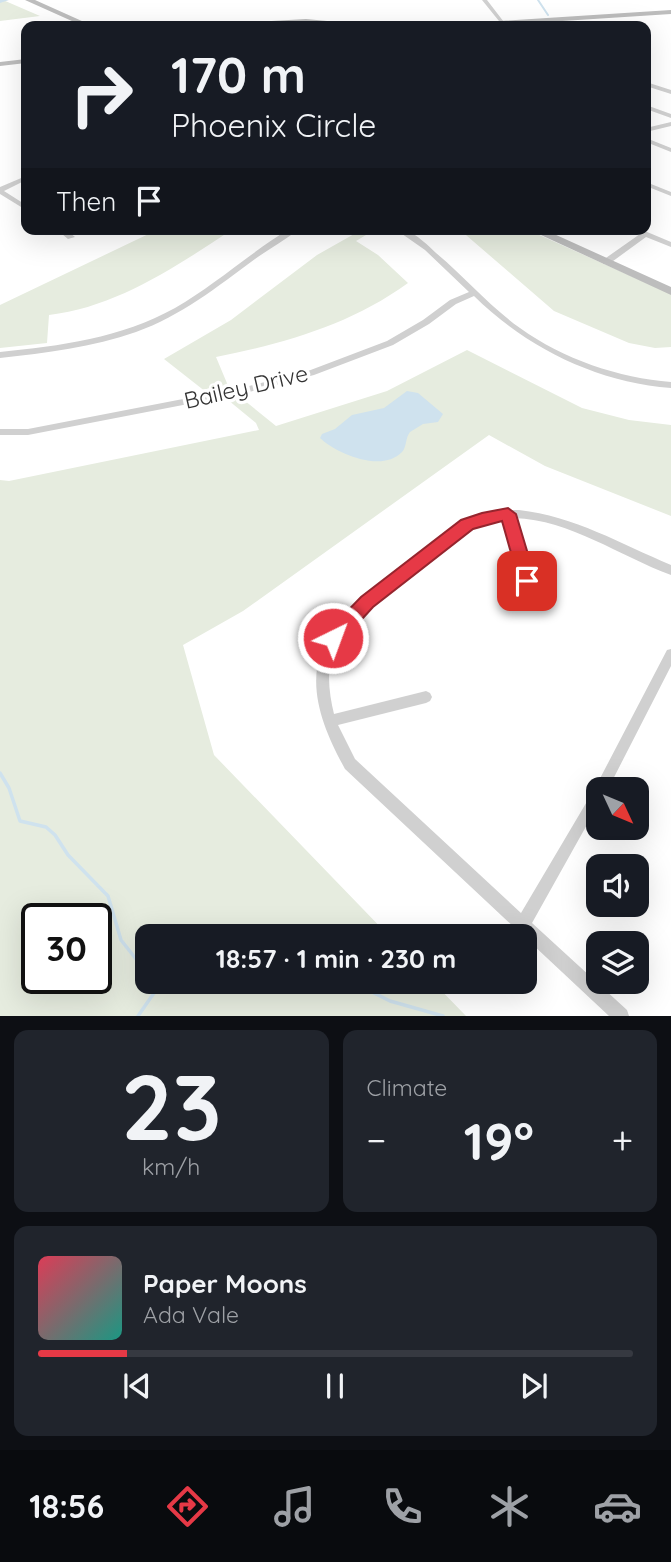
<!DOCTYPE html>
<meta charset="utf-8">
<style>
body{margin:0;font-family:Quicksand,sans-serif;background:#20242c;color:#f1f3f6;height:100vh;display:flex;flex-direction:column;font-size:26px;white-space:nowrap}
*{box-sizing:border-box;margin:0}
p{font-size:23px;color:#9ea1a6}
.icon{flex:none;width:38px;height:38px;fill:none;stroke:currentColor;stroke-width:2;stroke-linecap:round;stroke-linejoin:round}
.map{position:relative;height:1016px;overflow:hidden}
.side{display:flex;flex-direction:column;gap:14px;padding:14px;background:#0d0f14;flex:1}
.side>*{flex:none}
.banner{position:absolute;left:21px;top:21px;width:630px;height:214px;border-radius:14px;box-shadow:0 7px 28px #0002;background:#171b24;color:#f1f3f6;overflow:hidden}
.needle{width:46px;rotate:134deg}
.tools{position:absolute;left:586px;top:777px;display:grid;gap:14px}
.tools a{display:grid;place-items:center;width:63px;height:63px;border-radius:14px;background:#171b24;box-shadow:0 7px 28px #0002;font-size:35px}
.speed{position:absolute;left:21px;top:903px;display:flex;gap:14px;font-size:35px;font-weight:700;text-align:center}
.speed>*{display:grid;place-content:center;width:91px;height:91px;border-radius:50%;background:#171b24;box-shadow:0 7px 28px #0002;line-height:1}
.speed .limit{border:4px solid #111;border-radius:10px;background:#fff;color:#111}
.pin{position:absolute;display:grid;place-items:center;width:60px;height:60px;color:#fff;margin:-30px;border-radius:14px;box-shadow:0 4px 10px #0006}
.me{position:absolute;width:77px;margin:-38px;rotate:42deg;stroke-linejoin:round;filter:drop-shadow(0 0 5px #0008)}
.turn{display:flex;align-items:center;gap:24px;height:147px;padding:0 35px;font-size:32px}
.turn .icon{width:91px;height:91px;stroke-width:2.5}
.turn b{display:block;font-size:49px;line-height:60px}
.then{display:flex;align-items:center;height:66px;padding:0 35px;background:#0003;gap:14px;font-size:26px}
.big{font-size:52px;font-weight:700;line-height:1.1}
.side .tile{flex:1;display:flex;flex-direction:column;justify-content:center;gap:10px;min-width:0;padding:0 24px;border-radius:14px;background:#20242c}
.side .dial{align-items:center;gap:0}
.dial b{font-size:91px;line-height:1}
.song{display:flex;align-items:center;gap:21px}
.cover{width:84px;height:84px;border-radius:10px;background:linear-gradient(135deg,hsl(350 70% 55%),hsl(170 70% 35%))}
.played{height:7px;border-radius:4px;background:linear-gradient(90deg,#e63946 15%,#363941 15%)}
.keys{display:flex;justify-content:space-around;direction:ltr}
.heat{display:flex;justify-content:space-between;align-items:center;font-size:38px;direction:ltr}
.side .tiles{flex:1;display:grid;gap:14px;grid-template-columns:1fr 1fr}
.tile:last-child{grid-column:span 2}
.trip{position:absolute;left:135px;top:924px;width:402px;height:70px;border-radius:14px;background:#171b24;box-shadow:0 7px 28px #0002;font-weight:700;line-height:70px;text-align:center}
.dock{display:flex;height:112px;justify-content:space-around;align-items:center;background:#090b0e;color:#9ea1a6}
.dock .icon{width:49px;height:49px}
.dock .active{color:#e63946}
.dock b{font-size:32px;color:#f1f3f6}
.map>svg:first-child{display:block}
.green{fill:#e6ecdf;fill-rule:evenodd}
.water{fill:#cfe2ee}
.lines{fill:none;stroke-linecap:round;stroke-linejoin:round}
.stream-far1{stroke:#cfe2ee;stroke-width:2}
.stream{stroke:#cfe2ee;stroke-width:3.5}
.river{fill:#cfe2ee;fill-rule:evenodd}
.minor{fill:#d0d0d0;fill-rule:evenodd}
.secondary{fill:#bdbdbd;fill-rule:evenodd}
.route{fill:#e63946;stroke:#96252e;stroke-width:2}
.labels{text-anchor:middle;stroke-width:7;stroke-linejoin:round;paint-order:stroke}
.street-label{font-size:23px;fill:#333;stroke:#fff}
</style>
<div class="map">
<svg width="671" height="1016" viewBox="0 0 671 1016">
<rect width="100%" height="100%" fill="#fff"/>
<path class="green" d="M0,0H3L40,16L0,21Z
M159,229H233C177,266 117,307 49,315L47,343L0,348V305Z
M363,229H376L356,241L378,255L408,283C350,325 285,343 216,357L229,388L276,426L387,391L467,350L582,408L629,420L671,425V516L545,466L489,435L243,611L183,645L214,755L389,936H147V982H433L466,1016H0V480L9,481L259,430L256,423L217,391L206,392L164,359L231,320L317,255ZM37,919H96V978H37Z
M459,229H526L671,294V347L655,348L629,343L554,311Z"/>
<path class="water" d="M407,391L418,393L443,414L438,422L423,424L410,432C405,438 407,447 402,452C382,473 337,454 320,438L322,434L335,429L352,415L384,408Z"/>
<g class="lines">
<path class="stream-far1" d="M538,0L548,15"/>
<path class="stream" d="M0,773L9,788L20,821L46,827L55,835L68,855L108,896L121,940L147,973
M160,982L187,987L233,982
M267,985L309,984L356,992L370,991L390,1001L443,1016
M138,1016L154,993L151,982"/>
<path class="river" d="M0,0H9L0,3Z"/>
<path class="minor" d="M482,0H487L507,26H503Z
M646,82L671,90V94L646,86Z
M646,105L671,114V118L646,109Z
M671,122V126L646,132V128Z
M646,138L671,148V152L646,142Z
M26,176V180L4,191L26,205V210L0,194V187Z
M646,182L671,192V196L646,186Z
M56,229H65L75,237L68,239Z
M289,229H299C285,240 269,249 255,259C217,287 181,316 136,332C93,347 46,353 0,358V352C60,346 121,338 175,308C215,285 250,253 289,229Z
M395,229C399,229 403,229 406,230C417,235 428,245 436,253C465,277 489,306 520,328C563,359 619,378 671,382V388C596,382 527,348 474,296L456,304L429,324L393,345L314,375L245,393L28,435H0V429H28L245,387L308,371L387,341L423,320L450,300L469,292L425,250Z
M629,229H640L671,242V247L646,237L609,264H603V260L640,234Z
M519,510C574,516 621,544 671,565V575C619,556 571,520 514,518L533,581L531,584L527,586L523,584L521,581L504,519L471,528C435,555 349,609 334,650C326,670 329,693 334,714L426,691L430,693L432,697L430,701L426,703L338,725L355,759L521,913L595,788L667,650L671,649V666L608,789H598V805L532,923L627,1010L629,1016H609L345,769C326,734 307,692 321,652C336,607 395,571 432,545C443,537 454,526 467,521C483,514 501,510 519,510Z"/>
<path class="secondary" d="M25,0H35L93,26H83Z
M671,10V14L484,26H448L452,24Z
M306,19L380,26L306,23L214,26L218,24Z
M26,59V63L0,66V62Z
M528,229H543L671,287V295Z"/>
</g>
<path class="route" d="M508,508L516,514L536,581L534,586H521L519,581L502,521L473,529L373,607L340,643L333,645L327,643L324,638L327,632L361,597L461,520L482,513Z"/>
<g class="labels">
<g class="street-label">
<text transform="translate(246 387) rotate(-13)" y="8">Bailey Drive</text>
</g>
</g>
</svg>
<div class="tools">
<a><svg class="needle" viewBox="-14 -14 28 28"><path d="M0-13l5 13h-10z" fill="#e53935"/><path d="M0 13l5-13h-10z" fill="#9ea1a6"/></svg></a>
<a><svg class="icon" aria-label="sound" viewBox="0 0 24 24"><path d="M4 9h4l5-4v14l-5-4H4zM17 9q2 3 0 6"/></svg></a>
<a><svg class="icon" aria-label="layers" viewBox="0 0 24 24"><path d="M12 4l9 5-9 5-9-5zM3 14l9 5 9-5"/></svg></a>
</div>
<div class="speed"><div class="limit">30</div></div>
<div class="pin" style="left:527px;top:581px;background:#d93025"><svg class="icon" aria-label="arrive" viewBox="0 0 24 24"><path d="M6 21V4h12l-3 4 3 4H6"/></svg></div>
<svg class="me" style="left:333px;top:638px" viewBox="-20 -20 40 40"><circle r="17" fill="#e63946" stroke="#fff" stroke-width="3"/><path d="M0-11L8 9 0 5-8 9z" fill="#fff"/></svg>
<div class="trip">18:57 · 1 min · 230 m</div>
<div class="banner">
<div class="turn"><svg class="icon" aria-label="right" viewBox="0 0 24 24"><path d="M7 20v-9h11M14 6l5 5-5 5"/></svg><div><b>170 m</b>Phoenix Circle</div></div>
<div class="then">Then<svg class="icon" aria-label="arrive" viewBox="0 0 24 24"><path d="M6 21V4h12l-3 4 3 4H6"/></svg></div>
</div>
</div>
<section class="side">
<div class="tiles">
<div class="tile dial"><b>23</b><p>km/h</p></div>
<div class="tile"><p>Climate</p>
<div class="heat"><a>−</a><b class="big">19°</b><a>+</a></div>
</div>
<div class="tile">
<div class="song"><i class="cover"></i><div><b>Paper Moons</b><p>Ada Vale</p></div></div>
<div class="played"></div>
<div class="keys"><svg class="icon" aria-label="previous" viewBox="0 0 24 24"><path d="M18 5L8 12l10 7zM5 5v14"/></svg><svg class="icon" aria-label="pause" viewBox="0 0 24 24"><path d="M8 5v14M16 5v14"/></svg><svg class="icon" aria-label="next" viewBox="0 0 24 24"><path d="M6 5l10 7-10 7zM19 5v14"/></svg></div>
</div>
</div>
</section>
<nav class="dock">
<b>18:56</b>
<svg class="icon active" aria-label="directions" viewBox="0 0 24 24"><path d="M12 3l9 9-9 9-9-9zM9 14v-3h6M13 9l2 2-2 2"/></svg>
<svg class="icon" aria-label="music" viewBox="0 0 24 24"><path d="M9 18V5l10-2v13"/><circle cx="6" cy="18" r="3"/><circle cx="16" cy="16" r="3"/></svg>
<svg class="icon" aria-label="phone" viewBox="0 0 24 24"><path d="M5 4h4l2 5-3 2q2 4 5 5l2-3 5 2v4C11 20 4 13 5 4z"/></svg>
<svg class="icon" aria-label="climate" viewBox="0 0 24 24"><path d="M12 3v18M4 7l16 10M4 17L20 7"/></svg>
<svg class="icon" aria-label="car" viewBox="0 0 24 24"><path d="M5 17H2v-5l4-1 3-4h7l3 4 3 1v5h-3M9 17h6M6 11h13"/><circle cx="7" cy="17" r="2"/><circle cx="17" cy="17" r="2"/></svg>
</nav>
